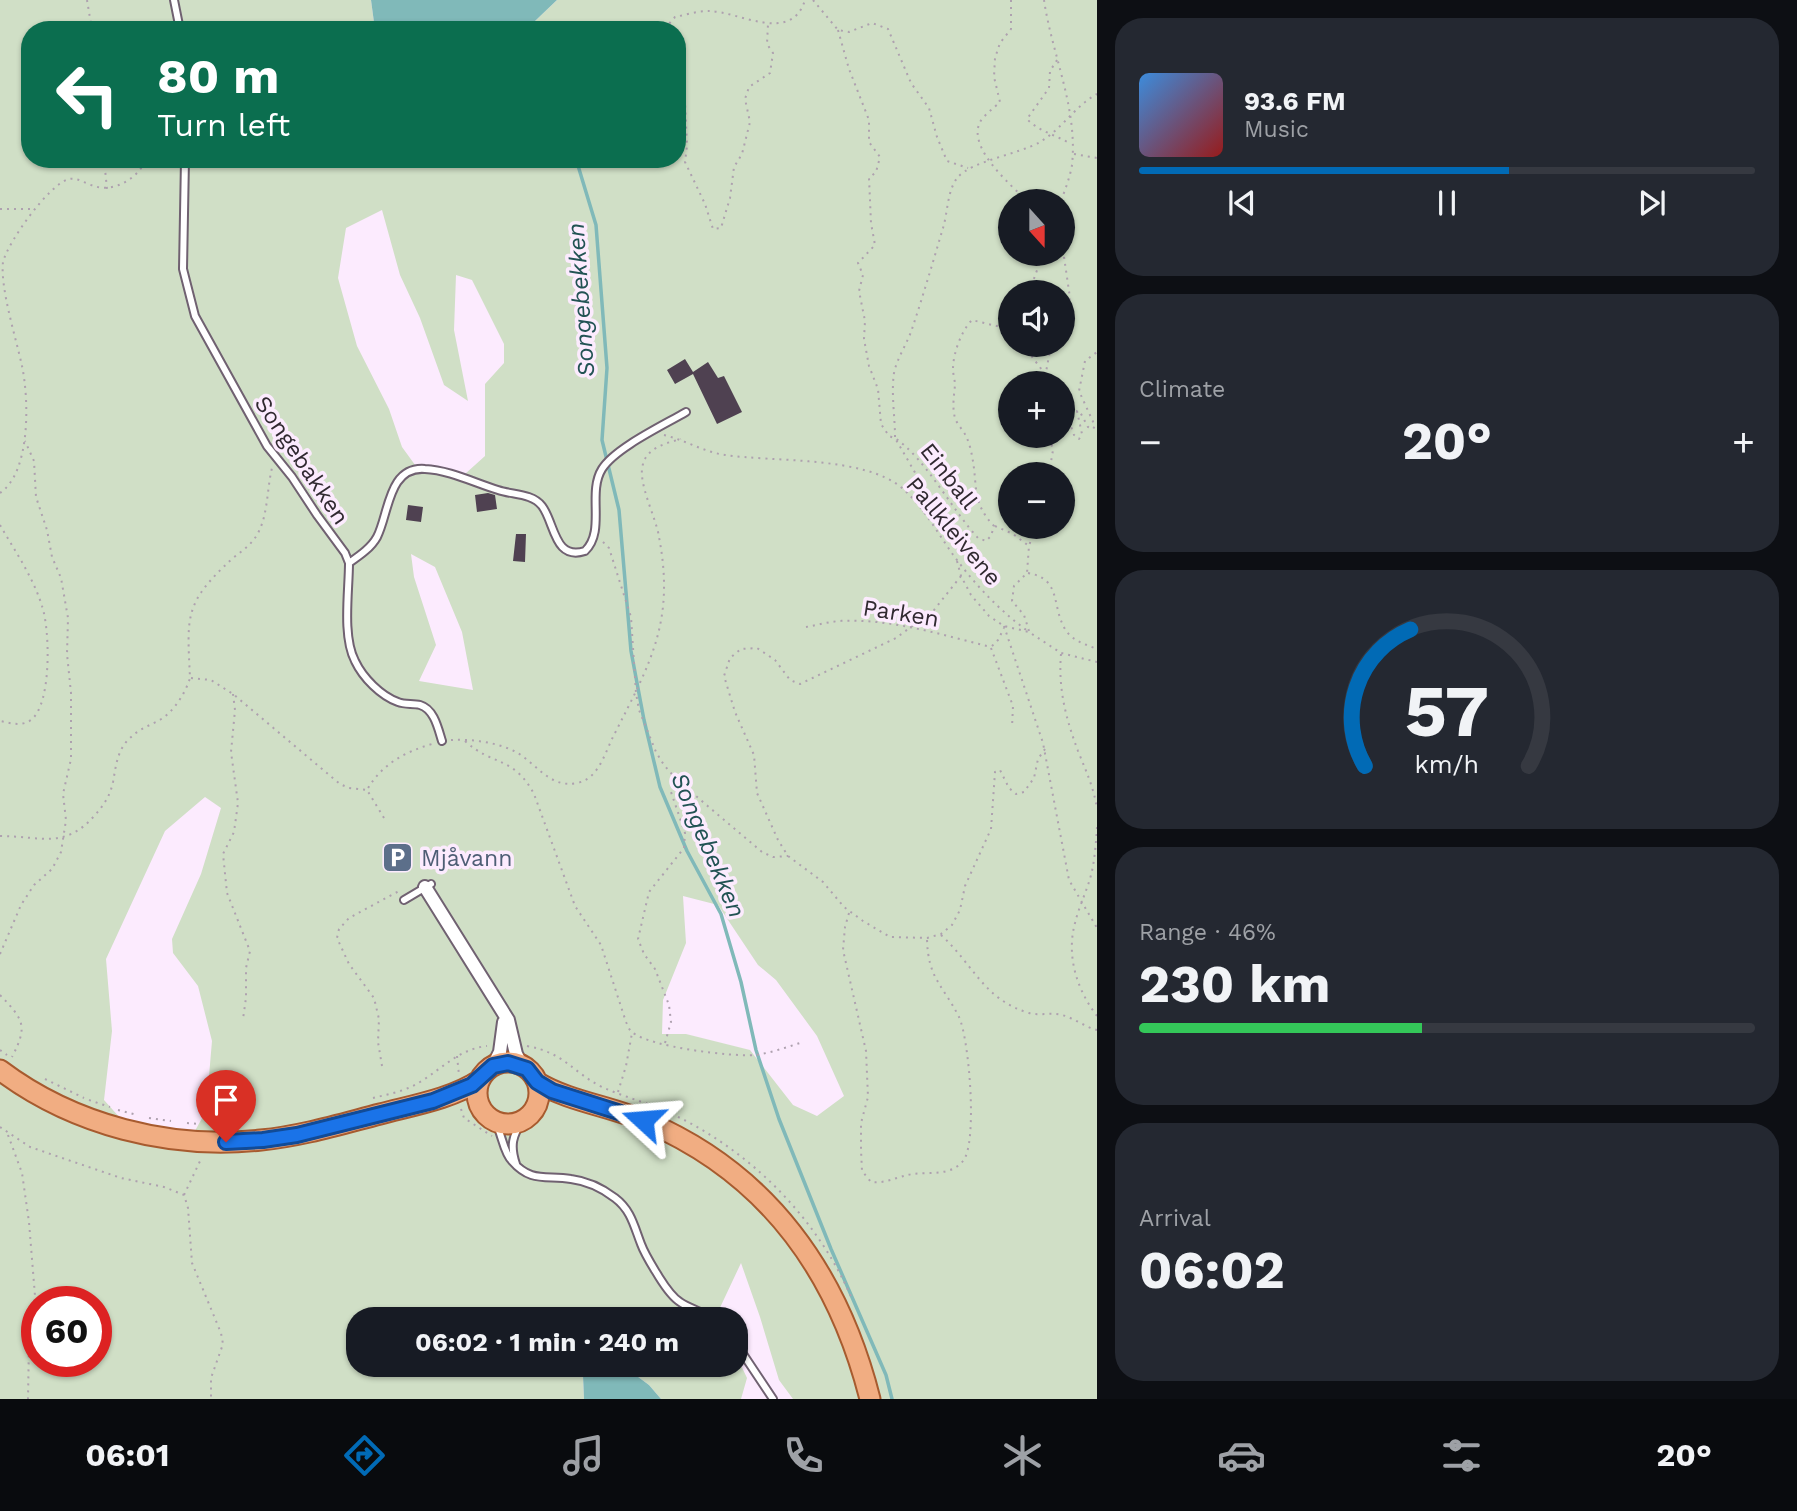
<!DOCTYPE html>
<meta charset="utf-8">
<style>
body{margin:0;font-family:"Work Sans",sans-serif;background:#242831;color:#f1f3f6;height:100vh;display:flex;flex-direction:column;font-size:26px;white-space:nowrap}
*{box-sizing:border-box;margin:0}
p{font-size:23px;color:#9ea1a6}
.icon{flex:none;width:38px;height:38px;fill:none;stroke:currentColor;stroke-width:2;stroke-linecap:round;stroke-linejoin:round}
.map{position:relative;flex:1;overflow:hidden}
.panel{display:flex;flex-direction:column;gap:18px;padding:18px;background:#0d0f14;width:700px}
.panel>*{flex:none}
.guide{position:absolute;left:21px;top:21px;width:665px;height:147px;border-radius:28px;box-shadow:0 2px 5px #0004;background:#0b6e4f;color:#fff;overflow:hidden}
.needle{width:46px;rotate:159deg}
.controls{position:absolute;left:998px;top:189px;display:grid;gap:14px}
.controls a{display:grid;place-items:center;width:77px;height:77px;border-radius:50%;background:#171b24;box-shadow:0 2px 5px #0004;font-size:35px}
.speed{position:absolute;left:21px;top:1286px;display:flex;gap:14px;font-size:35px;font-weight:700;text-align:center}
.speed>*{display:grid;place-content:center;width:91px;height:91px;border-radius:50%;background:#171b24;box-shadow:0 2px 5px #0004;line-height:1}
.speed .limit{border:10px solid #d22;background:#fff;color:#111}
.pin{position:absolute;display:grid;place-items:center;width:60px;height:60px;color:#fff;margin:-72px -30px;border-radius:50% 50% 50% 0;rotate:-45deg;box-shadow:0 0 7px #0007}
.pin .icon{rotate:45deg}
.me{position:absolute;width:77px;margin:-38px;rotate:289deg;stroke-linejoin:round;filter:drop-shadow(0 0 5px #0008)}
.turn{display:flex;align-items:center;gap:24px;height:147px;padding:0 21px;font-size:32px}
.turn .icon{width:91px;height:91px;stroke-width:2.5}
.turn b{display:block;font-size:49px;line-height:60px}
.big{font-size:52px;font-weight:700;line-height:1.1}
.panel .widget{flex:1;display:flex;flex-direction:column;justify-content:center;gap:10px;min-width:0;padding:0 24px;border-radius:28px;background:#242831}
.panel .dial{align-items:center;gap:0}
.dial svg{height:182px;overflow:visible;fill:none;stroke:#363941;stroke-width:7;stroke-linecap:round;text-anchor:middle}
.dial text{fill:#f1f3f6;stroke:none}
.song{display:flex;align-items:center;gap:21px}
.cover{width:84px;height:84px;border-radius:10px;background:linear-gradient(135deg,hsl(210 70% 55%),hsl(0 70% 35%))}
.played{height:7px;border-radius:4px;background:linear-gradient(90deg,#016ab5 60%,#363941 60%)}
.keys{display:flex;justify-content:space-around;direction:ltr}
.heat{display:flex;justify-content:space-between;align-items:center;font-size:38px;direction:ltr}
.charge{height:10px;border-radius:5px;background:linear-gradient(90deg,#34c759 46%,#363941 0)}
.trip{position:absolute;left:346px;top:1307px;width:402px;height:70px;border-radius:28px;background:#171b24;box-shadow:0 2px 5px #0004;font-weight:700;line-height:70px;text-align:center}
.menu{display:flex;height:112px;justify-content:space-around;align-items:center;background:#090b0e;color:#9ea1a6}
.menu .icon{width:49px;height:49px}
.menu .selected{color:#016ab5}
.menu b{font-size:32px;color:#f1f3f6}
main{display:flex;flex:1;min-height:0}
.map>svg:first-child{display:block}
.green{fill:#d0dfc6;fill-rule:evenodd}
.water{fill:#80b9b9}
.lines{fill:none;stroke-linecap:round;stroke-linejoin:round}
.stream{stroke:#80b9b9;stroke-width:3.5}
.building{fill:#4f4151}
.lane-casing{stroke:#706171;stroke-width:10}
.street-casing{stroke:#706171;stroke-width:16}
.primary-casing{stroke:#a75b2f;stroke-width:23}
.path{stroke:#aea1af;stroke-width:2;stroke-dasharray:2 5;stroke-linecap:butt}
.lane{stroke:#fff;stroke-width:6}
.street{stroke:#fff;stroke-width:12}
.primary{stroke:#f1ad82;stroke-width:19}
.route-casing{stroke:#114b97;stroke-width:18}
.route{stroke:#1a73e8;stroke-width:12}
.labels{text-anchor:middle;stroke-width:7;stroke-linejoin:round;paint-order:stroke}
.street-label{font-size:23px;fill:#302930;stroke:#fcebfe}
.service-label{font-size:23px;fill:#4e5e75;stroke:#fcebfe;text-anchor:start}
.water-label{font-size:24px;font-style:italic;fill:#225354;stroke:#fcebfe}
</style>
<main>
<div class="map">
<svg width="1097" height="1399" viewBox="0 0 1097 1399">
<rect width="100%" height="100%" fill="#fcebfe"/>
<path class="green" d="M0,0H371L375,30H30V159H677V30H529L535,21L557,0H1097V1399H793L779,1380L760,1317L741,1263L717,1314L719,1319L359,1320V1365H588L583,1376L584,1399H0ZM1010,201H1062V254H1010ZM382,210L400,275L420,318L444,385L468,401L454,330L456,275L472,280L504,344V363L485,384V456L465,474L418,469L402,447L389,409L357,346L338,278L346,228ZM1010,292H1062V345H1010ZM1010,383H1062V436H1010ZM1010,474H1062V527H1010ZM411,554L435,567L462,632L473,690L419,681L436,645L414,577ZM205,797L221,808L201,874L172,939L173,953L198,986L212,1041L206,1111L191,1138L121,1119L104,1100L112,1031L106,959L165,831ZM683,896L718,905L758,965L776,980L817,1036L844,1096L817,1116L793,1105L750,1050L686,1034H662L663,1000L686,943ZM37,1302H96V1362H37Z
M737,1357L747,1378L741,1399H661L649,1385L622,1365H737Z"/>
<path class="water" d="M371,0H557L535,21L529,30H375Z
M588,1365H622L649,1385L661,1399H584L583,1376Z"/>
<g class="lines">
<path class="stream" d="M576,159L596,225L607,368L602,440L619,510L631,651L644,720L660,787L687,851L721,914L741,982L756,1050L779,1119L831,1249L886,1375L892,1399"/>
</g>
<path class="building" d="M685,359L693,372L708,362L718,378L724,376L742,412L717,424L693,374L675,384L667,370Z
M488,493L495,495L497,509L477,512L475,495Z
M408,505L423,507L421,522L406,520Z
M516,534H526L525,562L513,561Z"/>
<g class="lines">
<defs>
<path id="lane" d="M174,0L180,30
M185,159L183,269L195,316L267,446L292,477L317,515L345,553L349,563C349,591 342,636 355,661C363,678 381,696 398,702C405,705 413,703 420,705C434,709 438,728 442,741
M349,563C359,556 371,548 377,537C389,514 388,466 425,469C449,470 475,483 498,490C512,495 532,493 542,506C555,523 554,561 585,551C606,531 587,493 602,469C615,448 664,425 686,412
M404,900L431,884
M495,1122C502,1133 503,1152 512,1161C531,1183 546,1175 571,1179C587,1181 602,1188 615,1198C631,1210 634,1226 641,1244C645,1255 653,1267 659,1277C664,1285 672,1297 680,1302C690,1309 703,1311 713,1320
M516,1164C510,1146 512,1136 523,1120
M737,1345L773,1399"/>
<path id="street" d="M425,887L508,1020L516,1054L522,1066
M493,1066L500,1052L504,1022"/>
<path id="primary" d="M477 1093a31 31 0 1 1 62 0a31 31 0 1 1-62 0Z
M0,1070C73,1125 170,1150 261,1140C302,1136 341,1124 380,1114C414,1105 451,1099 480,1080
M537,1082C570,1102 611,1106 647,1122C768,1174 838,1273 870,1399"/>
</defs>
<use href="#lane" class="lane-casing"/>
<use href="#street" class="street-casing"/>
<use href="#primary" class="primary-casing"/>
<path class="path" d="M87,0L92,30
M813,0L838,30L849,32L872,23L888,29L911,83L929,108L937,137L947,161L968,168
M1011,0V29L1000,43L995,58L994,77L1000,102C994,108 984,115 980,122C967,148 1011,185 1027,201
M1044,0C1052,55 1078,108 1072,165C1070,177 1065,190 1061,201
M668,30V25L675,17C685,15 697,11 708,11C739,11 791,45 805,0
M838,30L849,69L869,120V142L880,157L876,172L869,178L871,223L875,245L858,263L863,275L859,291L865,321L864,339L869,366L878,389L881,424L889,436L894,438
M1057,60L1050,71L1049,88L1027,119C1038,131 1056,135 1071,144
M677,79L685,102L687,146L685,162L705,204L713,229L721,228L730,198L734,167L742,154L750,122L745,99L749,87L770,73L773,53L767,44L768,24
M1074,154L1097,158
M104,159L107,189
M0,209H33
M1062,243L1070,298L1062,325
M1029,292L1043,254
M1023,345L1052,383
M1044,383L1051,345
M1062,401L1074,435L1079,439L1082,434L1077,411L1080,412L1088,427L1093,429L1095,426L1079,391L1085,361L1097,352
M664,435C685,440 704,452 725,455C772,462 865,456 902,488C924,507 938,534 954,556C976,586 1000,611 1029,632
M895,437C895,417 891,393 894,373C897,358 907,344 912,329C923,296 933,262 943,228C948,212 947,190 958,177C972,161 1019,154 1040,142C1062,129 1075,106 1097,94
M1049,474L1053,450L1049,436
M0,493C31,472 29,399 22,366C16,338 0,288 3,262C8,242 49,184 69,179C77,177 86,184 94,186C114,193 139,178 146,159
M923,512L924,488L895,438C926,459 952,510 978,538L986,541L991,536L994,526C971,502 978,485 972,456C971,450 969,442 966,436C963,430 957,424 955,418C952,407 954,396 955,385C955,380 953,375 953,369C953,354 961,331 972,320L996,326L1010,324
M0,525C15,551 33,577 42,606C50,629 52,704 31,720C21,727 11,723 0,721
M995,526L1013,534L1029,546
M603,542L609,548L631,617L636,693L639,710L656,752L664,765L677,780L762,852L773,857L788,856
M957,561L961,576L971,595L989,616L1004,626L1029,632L1061,653L1097,662
M1028,573C1062,579 1051,605 1065,629C1072,641 1085,644 1097,649
M961,576L934,610L896,638L800,684L790,680L775,660L757,648L741,649L730,658L724,676L735,712L754,755L757,793L778,840L788,856L823,882L844,907L863,921L890,937L927,938L941,934L952,925L960,910L965,886L991,829L995,772L1000,770L1009,788L1016,794L1024,792L1034,778L1038,759L1045,749
M1004,626L1043,743L1069,880L1097,928
M806,627C817,625 828,622 839,621C890,618 942,635 991,647
M1029,631L1024,615L1012,601L1014,586L1027,573L1029,546L1035,527
M992,646L998,640L1004,628
M991,648L1013,706L1012,727
M1061,654C1058,689 1066,719 1078,751C1086,771 1094,788 1097,809
M191,678L211,680L233,694L340,784L349,788L367,790
M233,694L235,710L231,752L238,803L234,832L223,854L227,893L250,951L246,968V998L243,1019
M451,740C472,739 495,742 514,751C536,762 549,789 577,783C599,779 605,752 614,735C651,662 675,621 659,537C656,517 637,482 643,464C647,448 666,443 681,439
M465,741C492,766 514,756 534,794L575,906L601,945L626,1022C628,1026 629,1030 632,1032C649,1047 732,1057 755,1055C771,1053 787,1047 803,1042
M384,818L367,790C381,765 404,752 432,744
M1097,827C1096,842 1095,857 1092,871C1088,889 1079,906 1075,923C1066,956 1077,990 1097,1016
M0,836C40,836 65,850 95,815C104,805 110,796 113,782C116,766 117,750 130,738C138,730 148,726 158,721C173,713 185,694 190,678C187,615 184,603 233,558C243,550 253,544 259,531C268,513 267,488 272,468
M849,913L845,927L843,950L866,1051L868,1097L861,1123V1150L862,1171L871,1182C886,1184 898,1176 913,1174C930,1172 951,1176 963,1161C978,1143 969,1038 959,1017C943,985 928,979 927,939
M941,935C973,964 984,1000 1029,1013C1040,1016 1051,1012 1062,1015C1074,1018 1085,1027 1097,1030
M0,954L21,905L34,885L52,869L61,852L66,820L63,794L71,759V693L67,654L68,618L61,578L52,557L47,530L36,497L34,461L25,441
M0,995C24,1020 28,1026 12,1057
M665,1043L671,1022L669,1005L655,969L644,954L638,939L649,892L684,848L685,833L671,792L677,781
M527,1046C565,1053 572,1072 602,1087C624,1097 649,1103 672,1114C751,1151 818,1219 852,1299
M0,1050L7,1055
M457,1056L459,1075
M382,1066L378,1042L379,1019L374,998L349,964L337,938L339,929L349,918L399,891
M45,1079L84,1098
M618,1092L626,1066L632,1033
M373,1098C389,1094 406,1091 420,1082C443,1068 459,1049 487,1046
M89,1100L110,1107
M461,1109L464,1118L492,1136
M118,1110L137,1115
M149,1118L171,1121
M187,1123L199,1124
M222,1125H234
M0,1127L30,1147L121,1178L164,1187L184,1195L188,1208L192,1263L221,1333L223,1344L211,1378V1399
M8,1135L22,1173L29,1222L35,1296L29,1342L28,1399
M184,1195L201,1159"/>
<use href="#lane" class="lane"/>
<use href="#street" class="street"/>
<use href="#primary" class="primary"/>
</g>
<g class="lines">
<defs>
<path id="route" d="M226,1142L263,1140L297,1135L433,1101L472,1085L493,1066L508,1063L527,1069L537,1082L552,1091L643,1120"/>
</defs>
<use href="#route" class="route-casing"/>
<use href="#route" class="route"/>
</g>
<defs>
<symbol id="parking-square" viewBox="-11 -11 22 22"><rect x="-9" y="-9" width="18" height="18" rx="4" fill="#5c6f8a" stroke="#fcebfe"/><path d="M-3.5-5.5H1a3.5 3.5 0 0 1 0 7H-1V5.5H-3.5ZM-1-3.4V-.6H.8a1.4 1.4 0 0 0 0-2.8Z" fill="#fff"/></symbol>
</defs>
<g fill-rule="evenodd">
<use href="#parking-square" x="380" y="840" width="35" height="35"/>
</g>
<g class="labels">
<g class="street-label">
<text transform="translate(302 460) rotate(56)" y="8">Songebakken</text>
<text transform="translate(949 476) rotate(52)" y="8">Einball</text>
<text transform="translate(954 531) rotate(50)" y="8">Pallkleivene</text>
<text transform="translate(901 613) rotate(9)" y="8">Parken</text>
</g>
<g class="service-label">
<text x="421" y="866">Mjåvann</text>
</g>
<g class="water-label">
<text transform="translate(581 300) rotate(-94)" y="8">Songebekken</text>
<text transform="translate(708 845) rotate(67)" y="8">Songebekken</text>
</g>
</g>
</svg>
<div class="controls">
<a><svg class="needle" viewBox="-14 -14 28 28"><path d="M0-13l5 13h-10z" fill="#e53935"/><path d="M0 13l5-13h-10z" fill="#9ea1a6"/></svg></a>
<a><svg class="icon" aria-label="sound" viewBox="0 0 24 24"><path d="M4 9h4l5-4v14l-5-4H4zM17 9q2 3 0 6"/></svg></a>
<a>+</a>
<a>−</a>
</div>
<div class="speed"><div class="limit">60</div></div>
<div class="pin" style="left:226px;top:1142px;background:#d93025"><svg class="icon" aria-label="arrive" viewBox="0 0 24 24"><path d="M6 21V4h12l-3 4 3 4H6"/></svg></div>
<svg class="me" style="left:643px;top:1120px" viewBox="-20 -20 40 40"><path d="M0-17L14 15 0 8-14 15z" fill="#1a73e8" stroke="#fff" stroke-width="4"/></svg>
<div class="trip">06:02 · 1 min · 240 m</div>
<div class="guide">
<div class="turn"><svg class="icon" aria-label="left" viewBox="0 0 24 24"><path d="M17 20v-9H6M10 6l-5 5 5 5"/></svg><div><b>80 m</b>Turn left</div></div>
</div>
</div>
<section class="panel">
<div class="widget">
<div class="song"><i class="cover"></i><div><b>93.6 FM</b><p>Music</p></div></div>
<div class="played"></div>
<div class="keys"><svg class="icon" aria-label="previous" viewBox="0 0 24 24"><path d="M18 5L8 12l10 7zM5 5v14"/></svg><svg class="icon" aria-label="pause" viewBox="0 0 24 24"><path d="M8 5v14M16 5v14"/></svg><svg class="icon" aria-label="next" viewBox="0 0 24 24"><path d="M6 5l10 7-10 7zM19 5v14"/></svg></div>
</div>
<div class="widget"><p>Climate</p>
<div class="heat"><a>−</a><b class="big">20°</b><a>+</a></div>
</div>
<div class="widget dial"><svg viewBox="0 0 100 80">
<path d="M14 69A42 42 0 1 1 86 69"/>
<path d="M14 69A42 42 0 0 1 34 9" stroke="#016ab5"/>
<text x="50" y="56" font-size="32" font-weight="700">57</text>
<text x="50" y="72" font-size="11">km/h</text>
</svg></div>
<div class="widget"><p>Range · 46%</p><b class="big">230 km</b><div class="charge"></div></div>
<div class="widget"><p>Arrival</p><b class="big">06:02</b></div>
</section>
</main>
<nav class="menu">
<b>06:01</b>
<svg class="icon selected" aria-label="directions" viewBox="0 0 24 24"><path d="M12 3l9 9-9 9-9-9zM9 14v-3h6M13 9l2 2-2 2"/></svg>
<svg class="icon" aria-label="music" viewBox="0 0 24 24"><path d="M9 18V5l10-2v13"/><circle cx="6" cy="18" r="3"/><circle cx="16" cy="16" r="3"/></svg>
<svg class="icon" aria-label="phone" viewBox="0 0 24 24"><path d="M5 4h4l2 5-3 2q2 4 5 5l2-3 5 2v4C11 20 4 13 5 4z"/></svg>
<svg class="icon" aria-label="climate" viewBox="0 0 24 24"><path d="M12 3v18M4 7l16 10M4 17L20 7"/></svg>
<svg class="icon" aria-label="car" viewBox="0 0 24 24"><path d="M5 17H2v-5l4-1 3-4h7l3 4 3 1v5h-3M9 17h6M6 11h13"/><circle cx="7" cy="17" r="2"/><circle cx="17" cy="17" r="2"/></svg>
<svg class="icon" aria-label="filters" viewBox="0 0 24 24"><path d="M4 7h16M4 17h16"/><circle cx="9" cy="7" r="2"/><circle cx="15" cy="17" r="2"/></svg>
<b>20°</b>
</nav>
